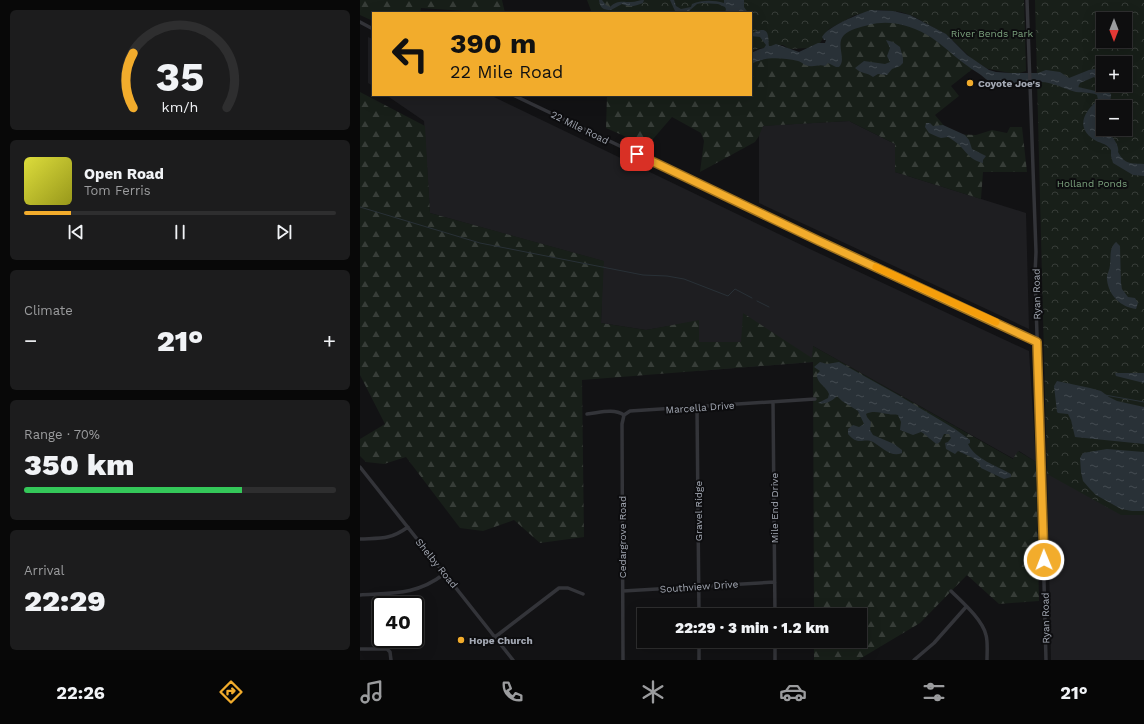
<!DOCTYPE html>
<meta charset="utf-8">
<style>
body{margin:0;font-family:"Work Sans",sans-serif;background:#1c1c1d;color:#f1f3f6;height:100vh;display:flex;flex-direction:column;font-size:15px;white-space:nowrap}
*{box-sizing:border-box;margin:0}
p{font-size:13px;color:#9b9c9e}
.icon{flex:none;width:22px;height:22px;fill:none;stroke:currentColor;stroke-width:2;stroke-linecap:round;stroke-linejoin:round}
.map{position:relative;flex:1;overflow:hidden}
.details{display:flex;flex-direction:column;gap:10px;padding:10px;background:#080808;width:360px}
.details>*{flex:none}
.top-card{position:absolute;left:12px;top:12px;width:380px;height:84px;border-radius:0px;box-shadow:0 4px 16px #0002,0 0 0 1px #2e2e2f;background:#f2ac2c;color:#111;overflow:hidden}
.needle{width:26px;rotate:180deg}
.buttons{position:absolute;left:736px;top:12px;display:grid;gap:8px}
.buttons a{display:grid;place-items:center;width:36px;height:36px;border-radius:0px;background:#0e0e0f;box-shadow:0 4px 16px #0002,0 0 0 1px #2e2e2f;font-size:20px}
.speed{position:absolute;left:12px;top:596px;display:flex;gap:8px;font-size:20px;font-weight:700;text-align:center}
.speed>*{display:grid;place-content:center;width:52px;height:52px;border-radius:50%;background:#0e0e0f;box-shadow:0 4px 16px #0002,0 0 0 1px #2e2e2f;line-height:1}
.speed .limit{border:2px solid #111;border-radius:6px;background:#fff;color:#111}
.pin{position:absolute;display:grid;place-items:center;width:34px;height:34px;color:#fff;margin:-17px;border-radius:8px;box-shadow:0 2px 6px #0006}
.me{position:absolute;width:44px;margin:-22px;rotate:359deg;stroke-linejoin:round;filter:drop-shadow(0 0 3px #0008)}
.turn{display:flex;align-items:center;gap:14px;height:84px;padding:0 12px;font-size:18px}
.turn .icon{width:52px;height:52px;stroke-width:2.5}
.turn b{display:block;font-size:28px;line-height:34px}
.big{font-size:30px;font-weight:800;line-height:1.1}
.details .card{flex:1;display:flex;flex-direction:column;justify-content:center;gap:6px;min-width:0;padding:0 14px;border-radius:6px;background:#1c1c1d}
.details .dial{align-items:center;gap:0}
.dial svg{height:104px;overflow:visible;fill:none;stroke:#2e2e2f;stroke-width:7;stroke-linecap:round;text-anchor:middle}
.dial text{fill:#f1f3f6;stroke:none}
.song{display:flex;align-items:center;gap:12px}
.cover{width:48px;height:48px;border-radius:6px;background:linear-gradient(135deg,hsl(60 70% 55%),hsl(60 70% 35%))}
.played{height:4px;border-radius:2px;background:linear-gradient(90deg,#f2ac2c 15%,#2e2e2f 15%)}
.keys{display:flex;justify-content:space-around;direction:ltr}
.heat{display:flex;justify-content:space-between;align-items:center;font-size:22px;direction:ltr}
.charge{height:6px;border-radius:3px;background:linear-gradient(90deg,#34c759 70%,#2e2e2f 0)}
.trip{position:absolute;left:277px;top:608px;width:230px;height:40px;border-radius:0px;background:#0e0e0f;box-shadow:0 4px 16px #0002,0 0 0 1px #2e2e2f;font-weight:800;line-height:40px;text-align:center}
.menu{display:flex;height:64px;justify-content:space-around;align-items:center;background:#060606;color:#9b9c9e}
.menu .icon{width:28px;height:28px}
.menu .selected{color:#f2ac2c}
.menu b{font-size:18px;color:#f1f3f6}
main{display:flex;flex:1;min-height:0}
.map>svg:first-child{display:block}
.built{fill:#1e1e21}
.forest{fill:url(#forest-firs)}
.park{fill:url(#park-crowns);fill-rule:evenodd}
.water{fill:url(#water-ripples);fill-rule:evenodd}
.lines{fill:none;stroke-linecap:round;stroke-linejoin:round}
.stream{stroke:#293137;stroke-width:1}
.minor{stroke:#333439;stroke-width:3.5}
.route-casing{stroke:#9d701d;stroke-width:10}
.route{stroke:#f2ac2c;stroke-width:7}
.slow{stroke:#f59e0b;stroke-width:7}
.poi-dot{fill:#f2ac2c;stroke:#0d0d0f;stroke-width:1.5}
.labels{text-anchor:middle;stroke-width:4;stroke-linejoin:round;paint-order:stroke}
.park-label{font-size:10px;fill:#7aa07c;stroke:#0d0d0f}
.poi-label{font-size:10px;font-weight:bold;fill:#a4a9b4;stroke:#0d0d0f;text-anchor:start}
.street-label{font-size:10px;fill:#a4a9b4;stroke:#0d0d0f}
</style>
<main>
<section class="details">
<div class="card dial"><svg viewBox="0 0 100 80">
<path d="M14 69A42 42 0 1 1 86 69"/>
<path d="M14 69A42 42 0 0 1 14 27" stroke="#f2ac2c"/>
<text x="50" y="56" font-size="32" font-weight="700">35</text>
<text x="50" y="72" font-size="11">km/h</text>
</svg></div>
<div class="card">
<div class="song"><i class="cover"></i><div><b>Open Road</b><p>Tom Ferris</p></div></div>
<div class="played"></div>
<div class="keys"><svg class="icon" aria-label="previous" viewBox="0 0 24 24"><path d="M18 5L8 12l10 7zM5 5v14"/></svg><svg class="icon" aria-label="pause" viewBox="0 0 24 24"><path d="M8 5v14M16 5v14"/></svg><svg class="icon" aria-label="next" viewBox="0 0 24 24"><path d="M6 5l10 7-10 7zM19 5v14"/></svg></div>
</div>
<div class="card"><p>Climate</p>
<div class="heat"><a>−</a><b class="big">21°</b><a>+</a></div>
</div>
<div class="card"><p>Range · 70%</p><b class="big">350 km</b><div class="charge"></div></div>
<div class="card"><p>Arrival</p><b class="big">22:29</b></div>
</section>
<div class="map">
<svg width="784" height="660" viewBox="0 0 784 660">
<defs>
<pattern id="forest-firs" width="22" height="20" patternUnits="userSpaceOnUse"><rect width="22" height="20" fill="#181f19"/><path d="M5 1l3.5 6h-7zM16 11l3.5 6h-7z" fill="#373d38"/></pattern>
<pattern id="park-crowns" width="20" height="18" patternUnits="userSpaceOnUse"><rect width="20" height="18" fill="#181f19"/><path d="M2 6a3 3 0 1 1 6 0M12 15a3 3 0 1 1 6 0" fill="none" stroke="#373d38"/></pattern>
<pattern id="water-ripples" width="26" height="14" patternUnits="userSpaceOnUse"><rect width="26" height="14" fill="#293137"/><path d="M2 4q2-2 4 0t4 0M15 11q2-2 4 0t4 0" fill="none" stroke="#454c52"/></pattern>
</defs>
<rect width="100%" height="100%" fill="#121214"/>
<path class="built" d="M8,37L13,39V86L8,83Z
M26,95H130L452,250L669,351L676,462L659,451L654,459L453,346V362L339,371V321L286,330L241,323L243,261L70,213L64,121Z
M489,121L535,144V172L666,213L669,329L399,203V126Z
M687,472L767,515H784V660H691Z"/>
<path class="forest" d="M0,0H142L145,13H106L105,11L61,8L60,13H13V21L0,15Z
M227,0H370L372,13H232Z
M534,16L575,34L615,67L591,86L599,96L575,115L591,134L616,135L632,130L647,133L650,127H662L667,172H623L621,199L535,172V144L489,121L403,126L399,136L395,142L340,172L344,141L341,133L312,117L287,146L246,128L247,95H391V57L450,54L496,22Z
M0,92L65,126L70,213L244,261L241,323L286,330L339,320V342H381L383,313L452,358L453,346L653,459L658,451L676,462L679,601L639,604L607,575L560,623L498,660H454V641H500V615H454L453,362L222,380L224,537L180,543L154,520L123,531L100,528L46,457L24,464L6,462L0,456V439L25,424L0,375Z"/>
<path class="park" d="M263,0H664L666,71L656,74L628,69L612,59L587,35L553,16L541,12L520,10L495,15L469,29L460,43L448,48L429,49L423,45H415L410,49L401,48L391,51V13H287Z
M675,0H784V515H761L687,474ZM743,19H765V41H743ZM743,63H765V85H743ZM743,107H765V129H743Z"/>
<path class="water" d="M239,0H242L246,5L250,7C257,0 262,2 271,2C276,2 279,0 284,0L283,3C275,6 270,8 262,4L251,10C243,10 240,8 239,0Z
M310,0H314L316,6L321,9L331,7L332,4C342,0 353,0 364,3V0H384V7L388,13H383L380,11L377,13H365L366,9L365,7L358,4L342,3L337,4L329,11L317,12L315,11Z
M511,10L533,11L550,15L586,34L607,55L629,70L636,72L650,73H678L686,70L700,72L709,78L729,70L743,67V85H750L751,89L748,92L751,94C752,101 746,105 741,109L743,120V129H747C751,136 760,145 758,152C765,165 771,163 784,164V176L773,175L753,163L751,156V150C745,142 740,144 733,139C715,126 725,111 738,100L737,95C731,92 723,93 716,92C704,89 692,81 678,82C663,82 648,89 633,83C627,81 623,76 618,73C601,63 588,49 572,38C554,26 530,19 509,25C501,27 490,29 484,35C475,44 487,59 479,67H476L468,63L465,66C459,64 455,67 449,66C445,66 442,62 438,61C422,58 406,56 391,64V53L400,49L404,48L406,45L400,37L391,36V33C394,33 398,30 401,30C410,29 408,40 409,46H411L416,44L439,52L458,43H465L466,40H464L462,37C468,26 499,14 511,10ZM734,77L739,82L741,91L740,92L718,87L720,83Z
M526,40L533,42L540,47L543,58V63L540,66L532,69L527,75L518,74L513,77C507,72 503,75 495,68L504,61L525,64L530,62L527,56L530,48Z
M566,123H570L573,126L583,125L605,135L609,140L612,149L626,156L623,160V163C613,161 608,155 602,148C599,144 593,140 588,137L581,138L578,137L569,133L565,127Z
M756,242L760,246L761,283L762,289L768,297L775,298L778,303L776,309C761,307 749,296 747,280C746,275 750,270 750,265C751,257 749,248 756,242Z
M460,362L467,364L479,362L538,395L595,429L610,440V443L608,444C615,459 637,466 651,474V477L644,479L621,468L619,463L613,458L598,451L595,454L586,449L585,443L588,442L591,438L589,434H584L580,442L577,444C570,440 567,435 561,432L553,435L540,430L541,422L538,415C535,414 532,415 528,414C521,413 513,410 506,414L507,417L511,422L510,430L513,435L534,444L542,450V453C531,458 522,447 513,442C503,437 499,447 488,434V429L493,425L499,427L504,424L498,411L482,401L477,396C472,401 465,405 458,403L468,398L469,394C466,386 456,383 457,374L460,371L454,367Z
M755,373H784V383L756,376Z
M697,381L730,388L741,391L749,397L757,401L784,407V444L715,437L711,420L708,414L698,413L697,412L694,386Z
M747,449L784,452V511H772L761,509L736,495L730,489L723,481L721,472L720,458L723,453Z"/>
<g class="lines">
<path class="stream" d="M0,207L120,243L283,275L307,276L324,279L368,296L375,289L392,298
M397,301L409,307
M745,395L784,402"/>
<path class="minor" d="M667,0L676,252L675,274L680,427L686,660
M0,22L13,29
M153,95L459,241L677,342
M413,402L415,615
M337,407L339,615
M227,414C239,413 253,408 264,415
M264,415L270,411L455,399
M0,467L153,660
M0,539C21,538 30,540 48,527
M263,591L415,582
M591,591C602,602 622,619 626,635C628,642 627,652 627,660
M0,595C33,593 57,595 84,574
M135,637L199,588H208L223,594
M339,641V660
M415,641V660
M0,649H27L30,652L31,660
M263,660L262,424L264,415
M554,660L574,643L606,607"/>
</g>
<g class="lines">
<defs>
<path id="route" d="M277,154L459,241L677,342L684,560"/>
</defs>
<use href="#route" class="route-casing"/>
<use href="#route" class="route"/>
<path class="slow" d="M516,267L636,322"/>
</g>
<g class="poi-dot">
<circle cx="610" cy="83" r="4"/>
<circle cx="101" cy="640" r="4"/>
</g>
<g class="labels">
<g class="park-label">
<text x="632" y="37">River Bends Park</text>
<text x="732" y="187">Holland Ponds</text>
</g>
<g class="poi-label">
<text x="618" y="87">Coyote Joe's</text>
<text x="109" y="644">Hope Church</text>
</g>
<g class="street-label">
<text transform="translate(220 127) rotate(26)" y="4">22 Mile Road</text>
<text transform="translate(676 294) rotate(-91)" y="4">Ryan Road</text>
<text transform="translate(340 407) rotate(-4)" y="4">Marcella Drive</text>
<text transform="translate(414 508) rotate(-90)" y="4">Mile End Drive</text>
<text transform="translate(338 511) rotate(-90)" y="4">Gravel Ridge</text>
<text transform="translate(262 537) rotate(-90)" y="4">Cedargrove Road</text>
<text transform="translate(77 563) rotate(51)" y="4">Shelby Road</text>
<text transform="translate(339 586) rotate(-4)" y="4">Southview Drive</text>
<text transform="translate(685 618) rotate(-91)" y="4">Ryan Road</text>
</g>
</g>
</svg>
<div class="buttons">
<a><svg class="needle" viewBox="-14 -14 28 28"><path d="M0-13l5 13h-10z" fill="#e53935"/><path d="M0 13l5-13h-10z" fill="#9b9c9e"/></svg></a>
<a>+</a>
<a>−</a>
</div>
<div class="speed"><div class="limit">40</div></div>
<div class="pin" style="left:277px;top:154px;background:#d93025"><svg class="icon" aria-label="arrive" viewBox="0 0 24 24"><path d="M6 21V4h12l-3 4 3 4H6"/></svg></div>
<svg class="me" style="left:684px;top:560px" viewBox="-20 -20 40 40"><circle r="17" fill="#f2ac2c" stroke="#fff" stroke-width="3"/><path d="M0-11L8 9 0 5-8 9z" fill="#fff"/></svg>
<div class="trip">22:29 · 3 min · 1.2 km</div>
<div class="top-card">
<div class="turn"><svg class="icon" aria-label="left" viewBox="0 0 24 24"><path d="M17 20v-9H6M10 6l-5 5 5 5"/></svg><div><b>390 m</b>22 Mile Road</div></div>
</div>
</div>
</main>
<nav class="menu">
<b>22:26</b>
<svg class="icon selected" aria-label="directions" viewBox="0 0 24 24"><path d="M12 3l9 9-9 9-9-9zM9 14v-3h6M13 9l2 2-2 2"/></svg>
<svg class="icon" aria-label="music" viewBox="0 0 24 24"><path d="M9 18V5l10-2v13"/><circle cx="6" cy="18" r="3"/><circle cx="16" cy="16" r="3"/></svg>
<svg class="icon" aria-label="phone" viewBox="0 0 24 24"><path d="M5 4h4l2 5-3 2q2 4 5 5l2-3 5 2v4C11 20 4 13 5 4z"/></svg>
<svg class="icon" aria-label="climate" viewBox="0 0 24 24"><path d="M12 3v18M4 7l16 10M4 17L20 7"/></svg>
<svg class="icon" aria-label="car" viewBox="0 0 24 24"><path d="M5 17H2v-5l4-1 3-4h7l3 4 3 1v5h-3M9 17h6M6 11h13"/><circle cx="7" cy="17" r="2"/><circle cx="17" cy="17" r="2"/></svg>
<svg class="icon" aria-label="filters" viewBox="0 0 24 24"><path d="M4 7h16M4 17h16"/><circle cx="9" cy="7" r="2"/><circle cx="15" cy="17" r="2"/></svg>
<b>21°</b>
</nav>
